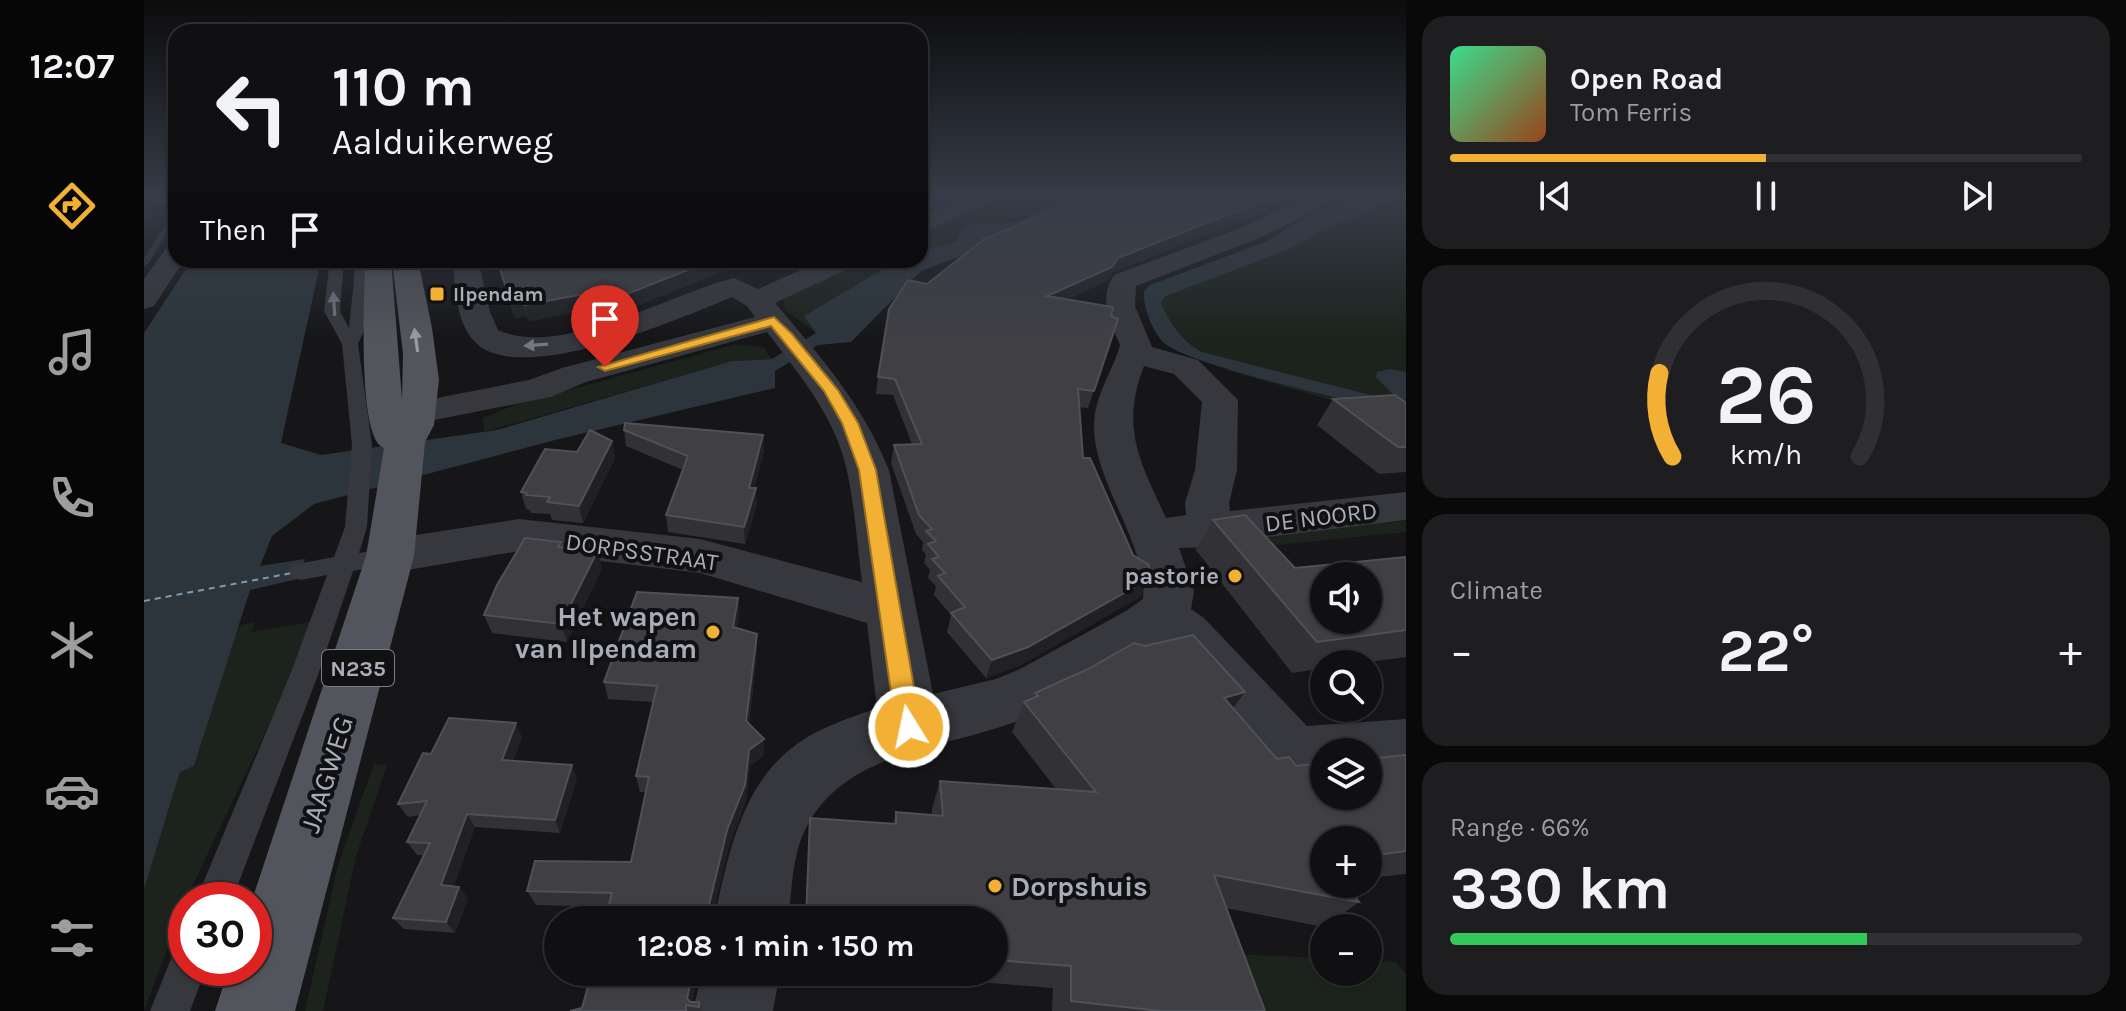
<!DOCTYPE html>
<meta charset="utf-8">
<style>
body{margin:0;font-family:Karla,sans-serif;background:#1e1e20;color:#f1f3f6;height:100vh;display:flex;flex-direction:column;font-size:30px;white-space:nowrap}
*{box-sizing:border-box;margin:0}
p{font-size:26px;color:#9c9d9f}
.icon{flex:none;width:44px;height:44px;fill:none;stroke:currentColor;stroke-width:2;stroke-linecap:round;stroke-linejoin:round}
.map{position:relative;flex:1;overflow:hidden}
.side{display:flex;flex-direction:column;gap:16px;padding:16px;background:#09090a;width:720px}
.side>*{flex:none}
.hud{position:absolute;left:24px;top:24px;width:760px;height:244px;border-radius:24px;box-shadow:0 2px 6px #0004,0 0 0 2px #303032;background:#101012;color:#f1f3f6;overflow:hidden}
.controls{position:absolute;left:1166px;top:562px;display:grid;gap:16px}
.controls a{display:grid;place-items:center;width:72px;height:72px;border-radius:50%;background:#101012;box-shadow:0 2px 6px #0004,0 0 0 2px #303032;font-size:40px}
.speed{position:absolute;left:24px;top:882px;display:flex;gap:16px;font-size:40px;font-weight:700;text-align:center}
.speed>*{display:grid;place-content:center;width:104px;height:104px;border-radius:50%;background:#101012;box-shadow:0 2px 6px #0004,0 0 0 2px #303032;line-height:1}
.speed .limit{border:12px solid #d22;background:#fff;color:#111}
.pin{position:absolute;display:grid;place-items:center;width:68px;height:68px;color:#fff;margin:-82px -34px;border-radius:50% 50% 50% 0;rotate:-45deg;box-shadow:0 0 8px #0007}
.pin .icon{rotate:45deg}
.me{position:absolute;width:88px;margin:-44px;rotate:350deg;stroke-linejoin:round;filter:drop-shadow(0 0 6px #0008)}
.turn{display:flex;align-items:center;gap:28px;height:168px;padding:0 32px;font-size:36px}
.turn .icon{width:104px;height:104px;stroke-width:2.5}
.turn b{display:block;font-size:56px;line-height:68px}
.then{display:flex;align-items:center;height:76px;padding:0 32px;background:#0003;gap:16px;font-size:30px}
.big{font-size:60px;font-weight:700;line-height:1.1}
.side .tile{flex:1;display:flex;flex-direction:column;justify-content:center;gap:12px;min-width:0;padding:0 28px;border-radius:24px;background:#1e1e20}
.side .dial{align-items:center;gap:0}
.dial svg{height:208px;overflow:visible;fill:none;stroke:#303032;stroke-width:7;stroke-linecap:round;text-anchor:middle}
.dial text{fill:#f1f3f6;stroke:none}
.song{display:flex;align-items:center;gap:24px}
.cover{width:96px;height:96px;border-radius:12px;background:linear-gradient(135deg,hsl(150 70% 55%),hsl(20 70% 35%))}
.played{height:8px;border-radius:4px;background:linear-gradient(90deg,#f2b134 50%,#303032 50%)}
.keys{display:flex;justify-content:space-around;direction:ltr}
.heat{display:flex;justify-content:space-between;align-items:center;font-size:44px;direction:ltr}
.charge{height:12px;border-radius:6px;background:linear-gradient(90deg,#34c759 66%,#303032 0)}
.trip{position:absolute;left:400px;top:906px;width:464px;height:80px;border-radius:40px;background:#101012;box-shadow:0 2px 6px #0004,0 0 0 2px #303032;font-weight:700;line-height:80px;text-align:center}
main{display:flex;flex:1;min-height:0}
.tab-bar{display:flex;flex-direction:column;width:144px;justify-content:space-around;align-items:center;background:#060607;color:#9c9d9f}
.tab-bar .icon{width:56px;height:56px}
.tab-bar .on{color:#f2b134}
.tab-bar b{font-size:36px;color:#f1f3f6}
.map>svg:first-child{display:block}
.green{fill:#1c231d}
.water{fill:#2c353c}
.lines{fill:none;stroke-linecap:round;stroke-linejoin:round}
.stream{fill:#2c353c;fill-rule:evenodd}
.ferry{stroke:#7f9bb3;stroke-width:2;stroke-dasharray:6 5;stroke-linecap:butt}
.lane{fill:#37383d;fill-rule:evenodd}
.street{fill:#37383d;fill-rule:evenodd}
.primary{fill:#53555c;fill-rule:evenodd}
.wall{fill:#323236}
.shaded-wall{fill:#212124}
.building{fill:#3f3f44;stroke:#4f5156;stroke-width:2;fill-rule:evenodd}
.oneway{fill:#757881}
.oneway2{fill:#979ba6}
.route{fill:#f2b134;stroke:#9d7322;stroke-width:2}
.poi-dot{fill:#f2b134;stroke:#111113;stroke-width:3}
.labels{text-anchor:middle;stroke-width:8;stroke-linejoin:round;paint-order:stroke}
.far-poi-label{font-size:20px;font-weight:bold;fill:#a8adb8;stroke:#111113;text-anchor:start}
.shield{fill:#111113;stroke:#7b7e86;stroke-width:2}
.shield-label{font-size:22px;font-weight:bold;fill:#a8adb8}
.street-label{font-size:24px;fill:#a8adb8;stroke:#111113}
.poi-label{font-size:24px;font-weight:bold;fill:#a8adb8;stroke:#111113;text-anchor:end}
.near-poi-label{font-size:28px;font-weight:bold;fill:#a8adb8;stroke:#111113;text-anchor:end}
.near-street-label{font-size:28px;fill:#a8adb8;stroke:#111113}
</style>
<main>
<nav class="tab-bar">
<b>12:07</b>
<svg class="icon on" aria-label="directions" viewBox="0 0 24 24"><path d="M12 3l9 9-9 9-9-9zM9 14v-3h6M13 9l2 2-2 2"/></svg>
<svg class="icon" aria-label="music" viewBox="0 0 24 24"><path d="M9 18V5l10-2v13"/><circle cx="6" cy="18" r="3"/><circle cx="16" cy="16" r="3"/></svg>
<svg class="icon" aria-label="phone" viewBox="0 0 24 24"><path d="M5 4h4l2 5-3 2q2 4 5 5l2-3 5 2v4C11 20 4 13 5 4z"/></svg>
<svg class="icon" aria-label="climate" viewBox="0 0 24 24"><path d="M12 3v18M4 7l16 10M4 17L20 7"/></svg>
<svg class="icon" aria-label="car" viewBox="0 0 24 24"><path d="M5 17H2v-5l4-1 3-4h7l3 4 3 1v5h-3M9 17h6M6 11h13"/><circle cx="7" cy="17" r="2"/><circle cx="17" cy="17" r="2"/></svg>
<svg class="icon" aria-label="filters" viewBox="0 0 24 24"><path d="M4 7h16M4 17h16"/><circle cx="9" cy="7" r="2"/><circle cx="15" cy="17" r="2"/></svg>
</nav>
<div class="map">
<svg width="1262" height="1011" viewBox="0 0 1262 1011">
<rect width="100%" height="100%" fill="#161618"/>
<path class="green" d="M854,196H895L913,203L869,223H828L813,241L776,251V232Z
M1262,196V422L1083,370L1088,368L1111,374L1049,354L1003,293Z
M717,260H754L660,316L673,333L641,310L639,302L643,294Z
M592,344L620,348L628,359L588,361L340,432L339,418L371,405Z
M1262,521V532L1053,553L1046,541Z
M174,621L45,893L0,1010V889L36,771L50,766L93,626L111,622L107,632Z
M230,764L243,765L212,856L179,1011H161L194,865Z
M1069,953L1180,958V972H1224V960L1252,962L1262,975V1011H1085Z"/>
<path class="water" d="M1215,196H1261L1179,230L1145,249L1022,296L1017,302C1024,322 1040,343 1058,352L1238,398L1252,397L1232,377L1233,372L1245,369L1262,372V414C1219,403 1043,366 1019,342C1008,330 999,307 1000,291L1006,285L1121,242L1165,215Z
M913,203L919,217L777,271L707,342L674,345L631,371V388L411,440L170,504L128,536L116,566L161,559L154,579L106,590L50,766L36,772L0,889V333L48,260H177L137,443L177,455L353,430L588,361L628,359L672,333L660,316L754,260H776V251L813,241C822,213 848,227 870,222C884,218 899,209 913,203Z"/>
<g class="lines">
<path class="stream" d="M32,200V204L0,206V202Z
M32,211V218L4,264L0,266V258L29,213Z"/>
<path class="ferry" d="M0,601L148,573"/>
<path class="lane" d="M186,260H200L196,311L205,328L212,260H226L222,326L214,344L228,445L223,527L215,553L246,548L254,550L258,556L254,562L209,571L174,675L88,900H52L146,675L183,575L157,580L148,577L145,571L148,565L190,557L201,527L208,445L198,344L180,311Z
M42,949V968H62L46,1011H6L29,954Z"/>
<path class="street" d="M824,196H854L851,201L776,233V217Z
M1165,196H1194L1191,201L1115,238L992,286L991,306L1008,347L1054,360L1094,400L1093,470L1085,503L1086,511L1262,492V520L1083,542L1067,547L1035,548L1050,591L1047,609L1060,618L1163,726L1262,719V775L1224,778V752H1180V781L1150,784L1128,775L1016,643C969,672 924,703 871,722C799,749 699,751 661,830C648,856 648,892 644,920H570C584,856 597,784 653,744C676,727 706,718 733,708L723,623L556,573L375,551L246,573L229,568L222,556L229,544L246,539L375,519L556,539L718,582C713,545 711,507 703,471C692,418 655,374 623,332L442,382L407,397L245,429L232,426L226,418L232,410L385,380L418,368L611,317L603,306L588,297C538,318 375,388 331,342C311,322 312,285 308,260H334L346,312L354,330C417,359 527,293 590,278L614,289L679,260H714L710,266L631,303C677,357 718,403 745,470L789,694L852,679L878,668L982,611L999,599C1004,545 950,483 950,427C950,395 968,374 976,345C966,321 954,299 970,275L1097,228ZM1000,366L1030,374L1058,402L1051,470L1041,503L1042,515L1022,518C996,461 976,428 1000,366Z
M32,244V260H40L10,306L0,309V279L23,247Z
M558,972H636L629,1011H549Z"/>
<path class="primary" d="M221,260H247L258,399L259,354L248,260H274L288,328L295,380L290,425L281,442L270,556L151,1011H71L85,968H110L108,900L222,556L240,448C212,439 221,290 221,260Z"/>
</g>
<path class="wall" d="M893,196H1157L969,272L963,281L924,299L974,319L944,408L935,407L939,458L989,555L1005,579L996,597L877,665L842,678L803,632L807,615L790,595L792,586L784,578L786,570L780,563L782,554L778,550L779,542L772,534L747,463L750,445L768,444L749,395L732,394L734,377L783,284L914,209Z
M352,260H605L486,309L475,304L385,321L383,316L371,318Z
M617,260H656L637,268Z
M1189,399L1262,403V472L1235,474L1173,425Z
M480,430L619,435L620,452L610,488L613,505L601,544L524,532L522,515L539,470L482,446Z
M468,441L471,458L439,523L408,520L406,514L387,513L386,510L382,509L377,492L433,452Z
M1069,520L1151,568L1262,557V657L1210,664H1180V668L1148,673L1052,550Z
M418,547L458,568L423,642L348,633L340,615Z
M594,598L595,615L593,628L613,634V651L605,724L620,739V755L606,766L602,801L585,846L569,912L570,920H461L465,907L392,905L383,891L487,862L502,792H496L492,776L509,702L464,699L460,682Z
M891,693L1089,708L1133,759L1152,766L1262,755V874L1224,878V840H1180V884L1215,902L1180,927L1082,908L1121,1011H908L909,988L714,972H850V920H661L666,818L749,824L752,812L788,815V809L796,781L912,789L868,732L880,702L888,698Z
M378,737L369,761L433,778L416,833L331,827L310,886L324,898L311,933L260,929L249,918L280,855H273L263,842L276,815L264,817L254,804L287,754Z
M548,1002H555L557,1011H426Z"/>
<path class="shaded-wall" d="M780,196H809L776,210V198Z
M1131,196H1157L969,272L963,281L899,311L903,296L974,258Z
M4,201L11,213L0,226V206Z
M569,260H605L486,309L483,294Z
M637,260H656L637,268Z
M473,288L475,304L385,321L381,305Z
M379,301L383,316L371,318L367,303Z
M619,435L620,452L605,505V488Z
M468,441L471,458L439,523L435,506Z
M612,488L613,505L601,544L600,527Z
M454,550L458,568L423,642L417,624Z
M1005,579L996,597L877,665L842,678L848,660Z
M594,598L595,615L590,644L589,627Z
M613,634V651L603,738L602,721Z
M1101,692L1079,722L1080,698Z
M372,723L378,737L364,773L358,760Z
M620,739V755L606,766L602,801L585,846L569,912L570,920H567L565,905L605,750Z
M428,765L433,778L416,833L411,820Z
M323,814L331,827L306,897L297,885Z
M315,887L324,898L311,933L302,922Z
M549,972H555L547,1006L543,998Z"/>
<path class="building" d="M917,196H1131L974,258L968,267L903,296L969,307L967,316L974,319L950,391L934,389L939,458H946L989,555L1005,565V579L884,647L848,660L807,613L821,607L794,576L801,573L788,559L795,557L784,544L792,541L782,531L788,529L775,515L750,445L778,444L751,379L734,377L745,309L764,280L783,284L840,239L928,203Z
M353,260H569L483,294L473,288L381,305L379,301L367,303Z
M1251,395L1262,403V447H1254L1189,399Z
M481,423L619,435L605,488H612L600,527L522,515L544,456L480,430Z
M446,430L468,441L435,506L403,502L406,497L382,495L383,493L377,492L401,449L433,452Z
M1101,515L1151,568L1262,557V630L1173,642L1069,520ZM1180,576H1224V620H1180Z
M381,538L417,542L414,547L454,550L417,624L340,615L353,585Z
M493,592L594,598L589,627L613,634L602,721L620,739L605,750L601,785L583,830L565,905L568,909L567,920H461L468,893L383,891L391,861L487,862L505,777L492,776L513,686L460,682Z
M1049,635L1101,692L1080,698L1133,759L1145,757L1152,766L1180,763V796H1224V759L1262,755V851L1224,856V840H1180V884H1202L1215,902L1070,875L1121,1011H1017L927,1001V966L850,960V920H662L666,818L752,824V812L799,816L796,781L952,792L880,702L894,696L891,693L944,669L990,643L1001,646Z
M305,718L372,723L358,760L428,765L411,820L323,814L297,885L315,887L302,922L249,918L286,843L263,842L283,801L254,804L279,753L287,754Z
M448,972H549L543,998L546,1002H555V1007L542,1005V1011H426L438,1008Z"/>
<defs><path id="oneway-solid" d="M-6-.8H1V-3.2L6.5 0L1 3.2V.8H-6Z" transform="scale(2)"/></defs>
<g class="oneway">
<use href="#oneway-solid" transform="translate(190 304) rotate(-94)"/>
<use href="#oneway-solid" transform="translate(392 345) rotate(176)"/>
</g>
<use class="oneway2" href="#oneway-solid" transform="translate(272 340) rotate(-98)"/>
<linearGradient id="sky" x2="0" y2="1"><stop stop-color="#0c0c0d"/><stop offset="0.58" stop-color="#363c48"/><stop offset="1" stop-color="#363c48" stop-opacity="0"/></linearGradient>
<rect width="1262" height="338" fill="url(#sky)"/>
<path class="route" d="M630,317L648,334L694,390L714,423L732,470L777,727L774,735L765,738L756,735L752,727L715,470L698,423L680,391L627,326L461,371L454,367Z"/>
<g class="poi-dot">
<rect x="285" y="286" width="16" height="16" rx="4"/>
<circle cx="1091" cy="576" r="8"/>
<circle cx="569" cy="632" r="8"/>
<circle cx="851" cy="886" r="8"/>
</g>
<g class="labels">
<g class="far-poi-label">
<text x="309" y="301">Ilpendam</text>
</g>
<rect class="shield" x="178" y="650" width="72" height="36" rx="6"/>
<g class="shield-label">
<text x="214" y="676">N235</text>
</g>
<g class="street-label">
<text transform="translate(1177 517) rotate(-7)" y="8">DE NOORD</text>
<text transform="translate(498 552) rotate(8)" y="8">DORPSSTRAAT</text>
</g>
<g class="poi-label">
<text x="1075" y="584">pastorie</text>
</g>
<g class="near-poi-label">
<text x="553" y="626">Het wapen<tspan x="553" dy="32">van Ilpendam</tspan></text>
<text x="867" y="896" text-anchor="start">Dorpshuis</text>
</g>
<g class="near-street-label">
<text transform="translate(182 774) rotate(-73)" y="10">JAAGWEG</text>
</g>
</g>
</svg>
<div class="controls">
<a><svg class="icon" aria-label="sound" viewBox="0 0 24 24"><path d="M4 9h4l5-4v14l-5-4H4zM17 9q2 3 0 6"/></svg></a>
<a><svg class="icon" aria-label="search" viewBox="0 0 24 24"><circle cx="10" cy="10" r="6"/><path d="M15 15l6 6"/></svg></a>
<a><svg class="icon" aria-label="layers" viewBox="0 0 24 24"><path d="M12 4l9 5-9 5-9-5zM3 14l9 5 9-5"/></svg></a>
<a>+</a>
<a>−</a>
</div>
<div class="speed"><div class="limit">30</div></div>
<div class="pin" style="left:461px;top:367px;background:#d93025"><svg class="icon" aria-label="arrive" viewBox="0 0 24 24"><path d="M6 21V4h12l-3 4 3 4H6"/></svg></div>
<svg class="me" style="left:765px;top:727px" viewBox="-20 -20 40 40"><circle r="17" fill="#f2b134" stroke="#fff" stroke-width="3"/><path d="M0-11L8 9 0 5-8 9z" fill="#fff"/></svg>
<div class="trip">12:08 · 1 min · 150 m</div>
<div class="hud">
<div class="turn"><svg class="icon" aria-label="left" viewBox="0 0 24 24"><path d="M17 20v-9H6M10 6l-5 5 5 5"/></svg><div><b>110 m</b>Aalduikerweg</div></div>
<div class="then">Then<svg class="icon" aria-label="arrive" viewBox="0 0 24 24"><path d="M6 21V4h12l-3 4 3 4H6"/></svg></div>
</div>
</div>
<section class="side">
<div class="tile">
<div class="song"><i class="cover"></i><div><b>Open Road</b><p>Tom Ferris</p></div></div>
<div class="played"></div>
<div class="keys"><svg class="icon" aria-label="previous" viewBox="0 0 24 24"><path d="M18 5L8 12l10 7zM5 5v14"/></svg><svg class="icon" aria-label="pause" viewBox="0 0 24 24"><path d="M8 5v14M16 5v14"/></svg><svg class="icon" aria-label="next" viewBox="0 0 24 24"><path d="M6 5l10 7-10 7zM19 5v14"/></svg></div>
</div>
<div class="tile dial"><svg viewBox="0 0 100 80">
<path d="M14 69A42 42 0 1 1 86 69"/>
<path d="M14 69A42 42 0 0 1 9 37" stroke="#f2b134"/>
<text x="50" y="56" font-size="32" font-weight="700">26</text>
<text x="50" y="72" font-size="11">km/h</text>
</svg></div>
<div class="tile"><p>Climate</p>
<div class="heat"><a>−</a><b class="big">22°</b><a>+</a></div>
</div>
<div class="tile"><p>Range · 66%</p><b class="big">330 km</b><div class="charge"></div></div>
</section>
</main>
